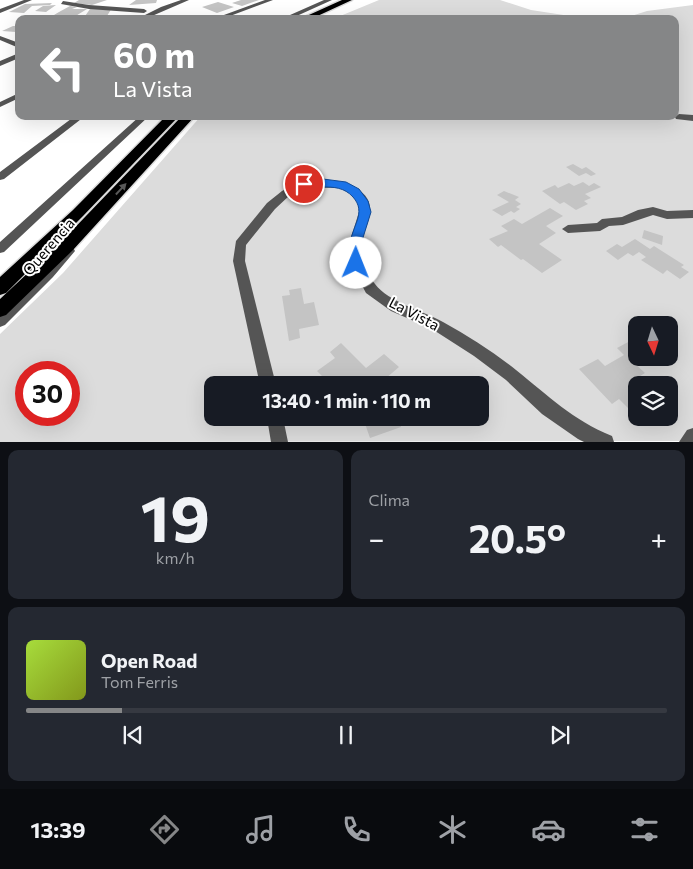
<!DOCTYPE html>
<html lang="es">
<meta charset="utf-8">
<style>
body{margin:0;font-family:Commissioner,sans-serif;background:#242831;color:#f1f3f6;height:100vh;display:flex;flex-direction:column;font-size:19px;white-space:nowrap}
*{box-sizing:border-box;margin:0}
p{font-size:16px;color:#9ea1a6}
.icon{flex:none;width:28px;height:28px;fill:none;stroke:currentColor;stroke-width:2;stroke-linecap:round;stroke-linejoin:round}
.map{position:relative;height:442px;overflow:hidden}
.sheet{display:flex;flex-direction:column;gap:8px;padding:8px;background:#0d0f14;flex:1}
.sheet>*{flex:none}
.hud{position:absolute;left:15px;top:15px;width:664px;height:105px;border-radius:10px;box-shadow:0 5px 20px #0002;background:#858687;color:#fff;overflow:hidden}
.needle{width:32px;rotate:176deg}
.controls{position:absolute;left:628px;top:316px;display:grid;gap:10px}
.controls a{display:grid;place-items:center;width:50px;height:50px;border-radius:10px;background:#171b24;box-shadow:0 5px 20px #0002;font-size:25px}
.speed{position:absolute;left:15px;top:361px;display:flex;gap:10px;font-size:25px;font-weight:700;text-align:center}
.speed>*{display:grid;place-content:center;width:65px;height:65px;border-radius:50%;background:#171b24;box-shadow:0 5px 20px #0002;line-height:1}
.speed .limit{border:8px solid #d22;background:#fff;color:#111}
.pin{position:absolute;display:grid;place-items:center;width:42px;height:42px;color:#fff;margin:-21px;border:2px solid #fff;border-radius:50%;box-shadow:0 1px 5px #0007}
.me{position:absolute;width:55px;margin:-28px;rotate:1deg;stroke-linejoin:round;filter:drop-shadow(0 0 4px #0008)}
.turn{display:flex;align-items:center;gap:18px;height:105px;padding:0 15px;font-size:22px}
.turn .icon{width:65px;height:65px;stroke-width:2.5}
.turn b{display:block;font-size:35px;line-height:42px}
.big{font-size:38px;font-weight:700;line-height:1.1}
.sheet .card{flex:1;display:flex;flex-direction:column;justify-content:center;gap:8px;min-width:0;padding:0 18px;border-radius:10px;background:#242831}
.sheet .dial{align-items:center;gap:0}
.dial b{font-size:65px;line-height:1}
.song{display:flex;align-items:center;gap:15px}
.cover{width:60px;height:60px;border-radius:8px;background:linear-gradient(135deg,hsl(80 70% 55%),hsl(70 70% 35%))}
.played{height:5px;border-radius:2px;background:linear-gradient(90deg,#858687 15%,#363941 15%)}
.keys{display:flex;justify-content:space-around;direction:ltr}
.heat{display:flex;justify-content:space-between;align-items:center;font-size:28px;direction:ltr}
.sheet .tiles{flex:1;display:grid;gap:8px;grid-template-columns:1fr 1fr}
.card:last-child{grid-column:span 2}
.trip{position:absolute;left:204px;top:376px;width:285px;height:50px;border-radius:10px;background:#171b24;box-shadow:0 5px 20px #0002;font-weight:700;line-height:50px;text-align:center}
.menu{display:flex;height:80px;justify-content:space-around;align-items:center;background:#090b0e;color:#9ea1a6}
.menu .icon{width:35px;height:35px}
.menu .current{color:#858687}
.menu b{font-size:22px;color:#f1f3f6}
.map>svg:first-child{display:block}
.green{fill:#dcdcdc;fill-rule:evenodd}
.building{fill:#c4c4c4}
.lines{fill:none;stroke-linecap:round;stroke-linejoin:round}
.highway-casing{stroke:#dbdbdb;stroke-width:3}
.minor{fill:#555;fill-rule:evenodd}
.highway{fill:#000;fill-rule:evenodd}
.oneway{fill:#595959}
.route{fill:#1a73e8;stroke:#114b97}
.labels{text-anchor:middle;stroke-width:4;stroke-linejoin:round;paint-order:stroke}
.street-label{font-size:15px;fill:#000;stroke:#fff}
</style>
<div class="map">
<svg width="693" height="442" viewBox="0 0 693 442">
<rect width="100%" height="100%" fill="#fff"/>
<path class="green" d="M379,0H500L531,10L583,18L602,19H333Z
M693,5V441L0,442V334L63,273L201,116H675V19H610L625,18L647,11ZM636,325H669V358H636ZM26,372H69V415H26ZM212,385H480V418H212ZM636,385H669V418H636Z"/>
<path class="building" d="M79,0H107L92,5L74,3Z
M136,0H157L156,3L129,5Z
M241,0H259L242,6L232,3Z
M218,2L234,7L217,13L202,7Z
M52,3L50,5L32,6L24,13L9,12L25,4Z
M56,5L46,12L35,11L43,6Z
M70,6L77,7L72,9H87L74,17L54,15L59,12L73,14L59,12Z
M112,8L105,19H83L90,9Z
M13,26H19V31L16,32L2,31Z
M573,164L582,169L586,167L596,174L591,176L586,173L579,176L566,167Z
M583,182L589,186L594,183L601,187L585,194L591,198L584,201L588,204L576,210L564,202L560,204L542,191L555,185L558,188L569,183L574,186Z
M504,191L519,197L515,200L521,204L516,207L520,209L514,213L511,211L502,216L492,210L509,202L497,195Z
M550,208L563,216L546,226L556,233L539,244L562,260L542,273L523,259L521,260L501,245L498,247L489,239L508,231L501,226L514,219L522,224Z
M644,230L663,236L662,245L642,238Z
M635,239L650,249L654,246L684,265L681,267L689,272L680,279L667,270L663,274L641,260L646,257L639,252L633,256L628,253L618,260L606,251L617,244L622,247Z
M301,288L304,304L314,302L319,325L299,329L300,338L289,341L282,296L290,295L289,290Z
M630,341L636,347V359L632,361L645,373L629,383L636,390V406L630,410L619,399L612,404L579,369L598,359L605,366L624,355L617,348Z
M341,343L366,368L384,354L399,367L378,385H315L324,378L317,371L335,358L330,352Z
M363,418H388L389,420L397,418L401,427L370,438Z
M419,418H437L432,426Z"/>
<g class="lines">
<defs>
<path id="highway" d="M342,0H352L311,19H300Z
M166,116H179L83,216L6,293L0,295V277L73,210Z
M182,116H195L73,250L6,315L0,317V299L61,242Z"/>
</defs>
<use href="#highway" class="highway-casing"/>
<path class="minor" d="M24,0H32L0,13V9Z
M181,0H189L145,19H137L161,7Z
M265,0H273L222,19H213Z
M324,0H332L290,19H281Z
M63,1L89,5L144,9L147,11L144,13L89,9L61,4Z
M0,36L19,43V48L0,40Z
M19,53V58L0,66V61Z
M19,93V98L0,107V102Z
M679,114L693,115V121L676,119L675,117Z
M75,116H85L4,179L0,180V172Z
M140,116H149L4,252L0,253V242Z
M323,180C341,182 373,187 370,213C369,224 362,234 361,245C360,260 366,272 375,284C388,302 424,311 443,322C469,336 493,352 516,370C550,397 571,419 612,436L614,442H584L578,439L542,414L506,380L474,356L432,329L391,311L366,293L350,263L349,244L359,212L358,202L351,194L340,188L306,187L290,195L275,209L246,245L245,261L276,385H260L233,261L236,241L267,203L282,191L300,182Z
M653,207L667,211L693,210V218L667,219L653,215L623,225L609,226L600,231L568,233L562,229L568,225L597,223L602,219L622,217L638,210Z
M69,247L73,248L75,251L53,277L5,325L0,327V312L45,271L65,248Z
M267,418H283L288,442H271Z
M693,428V442H679L687,430Z"/>
<use href="#highway" class="highway"/>
</g>
<defs><path id="oneway-solid" d="M-6-.8H1V-3.2L6.5 0L1 3.2V.8H-6Z" transform="scale(1.25)"/></defs>
<use class="oneway" href="#oneway-solid" transform="translate(121 189) rotate(-47)"/>
<path class="route" d="M323,179L346,182L359,189L368,201L371,212L361,244L362,263L360,266H351C344,253 352,235 357,221C360,212 360,205 353,197C336,178 308,194 299,184L304,181Z"/>
<g class="labels">
<g class="street-label">
<text transform="translate(49 247) rotate(-49)" y="5">Querencia</text>
<text transform="translate(414 314) rotate(28)" y="5">La Vista</text>
</g>
</g>
</svg>
<div class="controls">
<a><svg class="needle" viewBox="-14 -14 28 28"><path d="M0-13l5 13h-10z" fill="#e53935"/><path d="M0 13l5-13h-10z" fill="#9ea1a6"/></svg></a>
<a><svg class="icon" aria-label="layers" viewBox="0 0 24 24"><path d="M12 4l9 5-9 5-9-5zM3 14l9 5 9-5"/></svg></a>
</div>
<div class="speed"><div class="limit">30</div></div>
<div class="pin" style="left:304px;top:184px;background:#d93025"><svg class="icon" aria-label="arrive" viewBox="0 0 24 24"><path d="M6 21V4h12l-3 4 3 4H6"/></svg></div>
<svg class="me" style="left:356px;top:263px" viewBox="-20 -20 40 40"><circle r="19" fill="#fff"/><path d="M0-13L10 11 0 6-10 11z" fill="#1a73e8"/></svg>
<div class="trip">13:40 · 1 min · 110 m</div>
<div class="hud">
<div class="turn"><svg class="icon" aria-label="left" viewBox="0 0 24 24"><path d="M17 20v-9H6M10 6l-5 5 5 5"/></svg><div><b>60 m</b>La Vista</div></div>
</div>
</div>
<section class="sheet">
<div class="tiles">
<div class="card dial"><b>19</b><p>km/h</p></div>
<div class="card"><p>Clima</p>
<div class="heat"><a>−</a><b class="big">20.5°</b><a>+</a></div>
</div>
<div class="card">
<div class="song"><i class="cover"></i><div><b>Open Road</b><p>Tom Ferris</p></div></div>
<div class="played"></div>
<div class="keys"><svg class="icon" aria-label="previous" viewBox="0 0 24 24"><path d="M18 5L8 12l10 7zM5 5v14"/></svg><svg class="icon" aria-label="pause" viewBox="0 0 24 24"><path d="M8 5v14M16 5v14"/></svg><svg class="icon" aria-label="next" viewBox="0 0 24 24"><path d="M6 5l10 7-10 7zM19 5v14"/></svg></div>
</div>
</div>
</section>
<nav class="menu">
<b>13:39</b>
<svg class="icon current" aria-label="directions" viewBox="0 0 24 24"><path d="M12 3l9 9-9 9-9-9zM9 14v-3h6M13 9l2 2-2 2"/></svg>
<svg class="icon" aria-label="music" viewBox="0 0 24 24"><path d="M9 18V5l10-2v13"/><circle cx="6" cy="18" r="3"/><circle cx="16" cy="16" r="3"/></svg>
<svg class="icon" aria-label="phone" viewBox="0 0 24 24"><path d="M5 4h4l2 5-3 2q2 4 5 5l2-3 5 2v4C11 20 4 13 5 4z"/></svg>
<svg class="icon" aria-label="climate" viewBox="0 0 24 24"><path d="M12 3v18M4 7l16 10M4 17L20 7"/></svg>
<svg class="icon" aria-label="car" viewBox="0 0 24 24"><path d="M5 17H2v-5l4-1 3-4h7l3 4 3 1v5h-3M9 17h6M6 11h13"/><circle cx="7" cy="17" r="2"/><circle cx="17" cy="17" r="2"/></svg>
<svg class="icon" aria-label="filters" viewBox="0 0 24 24"><path d="M4 7h16M4 17h16"/><circle cx="9" cy="7" r="2"/><circle cx="15" cy="17" r="2"/></svg>
</nav>
